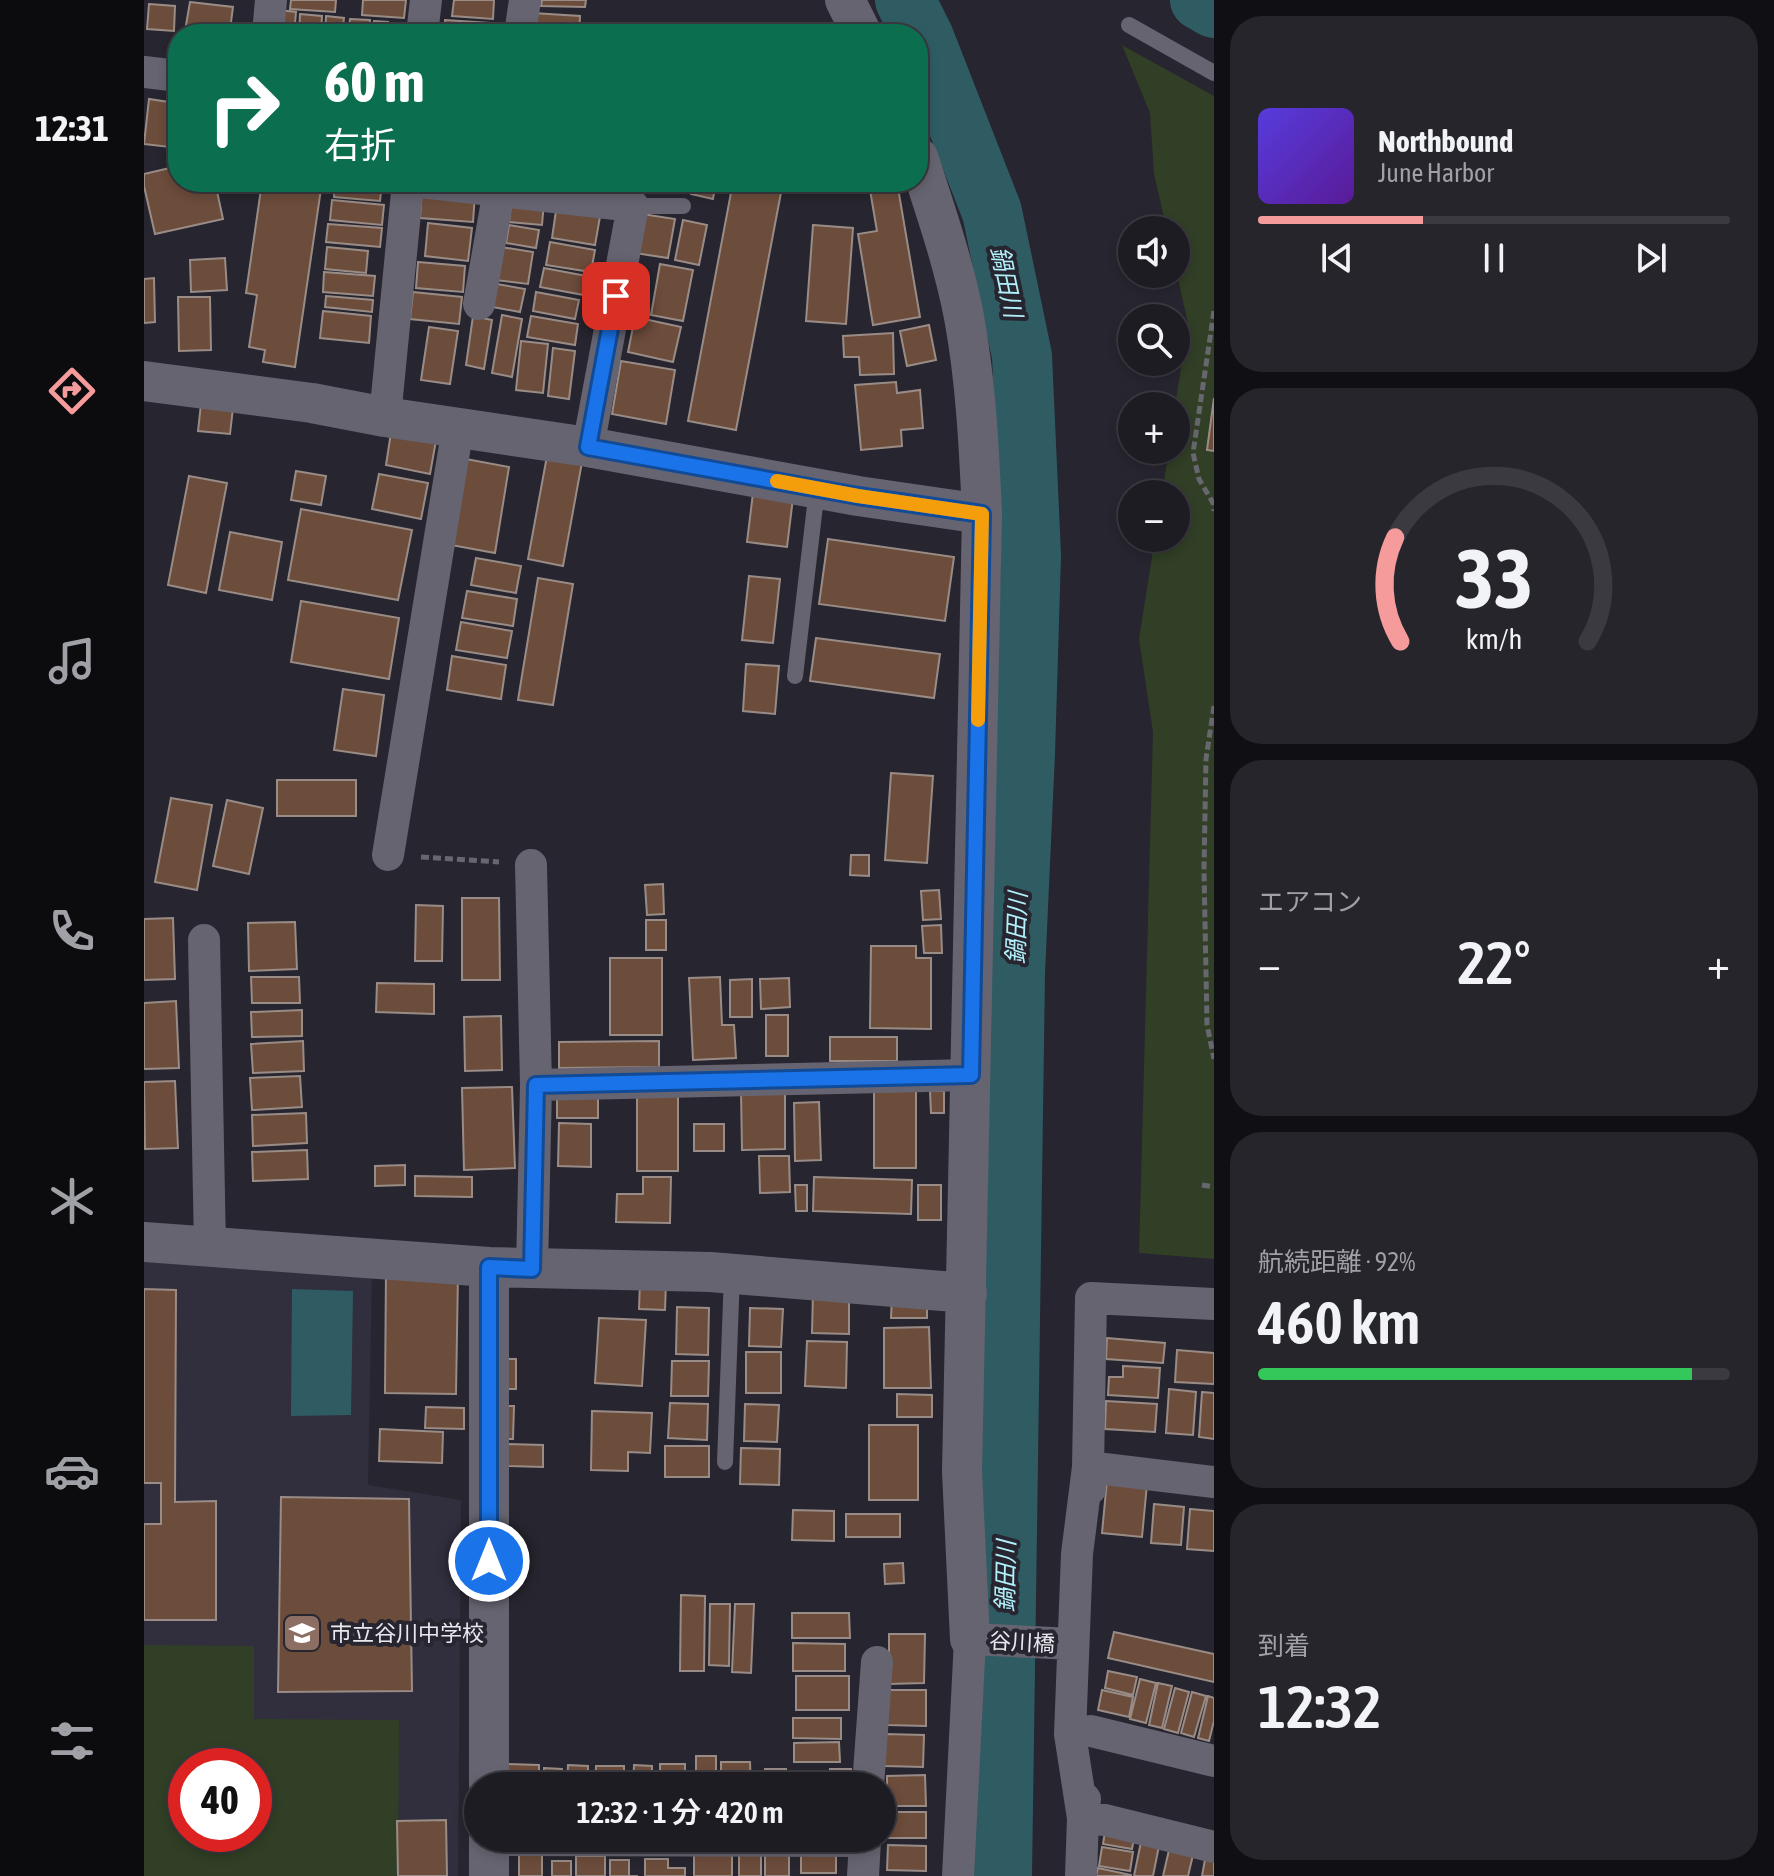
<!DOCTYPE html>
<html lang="ja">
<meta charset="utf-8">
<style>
body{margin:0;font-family:"Asap Condensed","Noto Sans JP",sans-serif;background:#25252b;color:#f1f3f6;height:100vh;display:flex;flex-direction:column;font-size:30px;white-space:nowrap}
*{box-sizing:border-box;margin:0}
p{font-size:26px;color:#a0a1a6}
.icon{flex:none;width:44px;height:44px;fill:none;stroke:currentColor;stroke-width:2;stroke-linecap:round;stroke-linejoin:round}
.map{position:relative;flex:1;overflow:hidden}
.panel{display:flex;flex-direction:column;gap:16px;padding:16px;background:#100f13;width:560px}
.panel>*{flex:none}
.top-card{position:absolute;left:24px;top:24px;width:760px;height:168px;border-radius:32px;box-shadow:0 4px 12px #0003,0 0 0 2px #3b3a41;background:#0b6e4f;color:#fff;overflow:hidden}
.fabs{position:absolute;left:974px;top:216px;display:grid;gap:16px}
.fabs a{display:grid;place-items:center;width:72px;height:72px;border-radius:50%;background:#1d1c23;box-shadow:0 4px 12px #0003,0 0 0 2px #3b3a41;font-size:40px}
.speed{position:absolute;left:24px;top:1748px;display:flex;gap:16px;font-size:40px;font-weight:700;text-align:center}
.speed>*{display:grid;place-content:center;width:104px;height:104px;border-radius:50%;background:#1d1c23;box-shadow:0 4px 12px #0003,0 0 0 2px #3b3a41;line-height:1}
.speed .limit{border:12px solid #d22;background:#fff;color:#111}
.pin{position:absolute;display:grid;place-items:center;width:68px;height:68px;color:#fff;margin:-34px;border-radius:16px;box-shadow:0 4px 12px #0006}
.me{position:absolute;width:88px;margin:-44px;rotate:0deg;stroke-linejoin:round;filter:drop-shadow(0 0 6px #0008)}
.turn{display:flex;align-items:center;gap:28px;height:168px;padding:0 24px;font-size:36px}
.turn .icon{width:104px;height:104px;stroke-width:2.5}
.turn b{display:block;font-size:56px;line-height:68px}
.big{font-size:60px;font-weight:600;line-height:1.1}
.panel .widget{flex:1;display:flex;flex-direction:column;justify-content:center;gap:12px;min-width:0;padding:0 28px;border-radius:32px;background:#25252b}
.panel .dial{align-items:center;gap:0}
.dial svg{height:208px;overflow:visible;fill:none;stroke:#3b3a41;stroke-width:7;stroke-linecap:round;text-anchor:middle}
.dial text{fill:#f1f3f6;stroke:none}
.song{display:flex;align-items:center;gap:24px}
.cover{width:96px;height:96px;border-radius:12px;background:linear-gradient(135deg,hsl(250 70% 55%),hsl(270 70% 35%))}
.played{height:8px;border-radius:4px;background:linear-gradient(90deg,#f59b9b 35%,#3b3a41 35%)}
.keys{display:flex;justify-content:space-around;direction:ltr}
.heat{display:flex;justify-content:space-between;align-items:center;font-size:44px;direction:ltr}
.charge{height:12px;border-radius:6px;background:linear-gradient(90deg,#34c759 92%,#3b3a41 0)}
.trip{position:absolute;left:320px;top:1772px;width:432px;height:80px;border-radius:40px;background:#1d1c23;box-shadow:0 4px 12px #0003,0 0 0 2px #3b3a41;font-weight:600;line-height:80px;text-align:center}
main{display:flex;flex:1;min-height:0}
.dock{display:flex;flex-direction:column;width:144px;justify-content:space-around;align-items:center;background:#0c0b0e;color:#a0a1a6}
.dock .icon{width:56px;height:56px}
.dock .current{color:#f59b9b}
.dock b{font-size:36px;color:#f1f3f6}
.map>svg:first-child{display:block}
.built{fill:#312f3e;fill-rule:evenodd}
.green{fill:#303f25;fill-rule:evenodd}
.water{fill:#2f5c63}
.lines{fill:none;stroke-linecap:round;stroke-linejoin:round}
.river{stroke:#2f5c63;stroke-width:60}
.building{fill:#6c4c3b;stroke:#998c86;stroke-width:2}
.path{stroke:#68676f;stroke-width:5;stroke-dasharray:8 4;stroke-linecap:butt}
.service{stroke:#666470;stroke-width:16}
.minor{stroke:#666470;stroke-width:32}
.tertiary{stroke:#666470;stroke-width:40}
.route-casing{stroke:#114b97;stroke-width:20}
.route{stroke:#1a73e8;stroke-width:14}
.slow{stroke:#f59e0b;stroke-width:14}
.labels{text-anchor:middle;stroke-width:8;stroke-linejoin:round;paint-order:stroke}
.poi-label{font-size:22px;fill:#e9e8ee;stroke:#27252f;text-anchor:start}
.street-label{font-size:22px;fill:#e9e8ee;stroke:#27252f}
.water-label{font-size:24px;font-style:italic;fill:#b1f0fb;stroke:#27252f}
</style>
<main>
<nav class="dock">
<b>12:31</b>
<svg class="icon current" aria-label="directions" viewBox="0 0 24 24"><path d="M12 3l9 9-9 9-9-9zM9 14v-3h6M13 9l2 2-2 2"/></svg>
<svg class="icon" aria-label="music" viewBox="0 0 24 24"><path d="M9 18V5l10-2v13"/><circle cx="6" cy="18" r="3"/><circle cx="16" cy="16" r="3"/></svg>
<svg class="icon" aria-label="phone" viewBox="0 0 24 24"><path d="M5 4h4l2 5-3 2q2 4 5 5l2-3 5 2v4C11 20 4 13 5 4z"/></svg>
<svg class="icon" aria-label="climate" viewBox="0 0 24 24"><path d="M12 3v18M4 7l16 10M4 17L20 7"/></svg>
<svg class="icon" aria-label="car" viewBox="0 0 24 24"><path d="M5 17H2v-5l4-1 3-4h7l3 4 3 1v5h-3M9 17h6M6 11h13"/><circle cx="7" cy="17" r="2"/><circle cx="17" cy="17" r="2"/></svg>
<svg class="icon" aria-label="filters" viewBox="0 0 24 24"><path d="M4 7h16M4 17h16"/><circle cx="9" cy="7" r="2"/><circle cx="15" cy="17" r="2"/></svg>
</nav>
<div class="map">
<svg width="1070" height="1876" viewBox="0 0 1070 1876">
<rect width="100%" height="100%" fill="#27252f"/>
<path class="built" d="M0,1259L228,1274L224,1485L317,1500L314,1876H0ZM42,1766H110V1834H42Z"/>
<path class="green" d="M978,45L1070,96V1259L995,1253L1009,732L995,639L1011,538H1032V494H1018L1025,450H1032L1031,406L1044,324L1032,269V230H1023L1010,174L1006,113Z
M0,1645L110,1646V1719L255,1720L254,1876H0ZM42,1766H110V1834H42Z"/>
<path class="water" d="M148,1289L209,1291L207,1415L147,1416Z"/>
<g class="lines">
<path class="river" d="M761,0L780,38L848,212L878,356L887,555L881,753L871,973L858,1876
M1056,0L1070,8"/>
</g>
<path class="building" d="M147,0H192L191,12L146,9Z
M219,0H262L260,18L218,15Z
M310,0H350L349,19L308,16Z
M398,0H442L441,7L397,6Z
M46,2L89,7L86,30L42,25Z
M5,4L31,6L30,31L3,29Z
M135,10L152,12L150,34H133Z
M389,13L436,16L435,34L388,32Z
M156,14L178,16L177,34H155Z
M182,16L200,18L198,34H181Z
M206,19L226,20L225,34H204Z
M301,20L346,23L345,34H301Z
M230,21L244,22L243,34H229Z
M248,23L261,24L260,34H247Z
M27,88L34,89V148L0,144L5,99L25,102Z
M34,166V182H71L79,219L11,234L0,186V174Z
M118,182H178L151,367L119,362L121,350L105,347L113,295L102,293Z
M191,182H238L236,201L190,197Z
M502,182H542V186Z
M549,182H572L569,199L547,194Z
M589,182H639L592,430L544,421Z
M737,182H753L776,317L729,325L714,234L733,231L725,184Z
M278,190L331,194L329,222L276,218Z
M368,198L400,202L398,225L365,222Z
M188,200L240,205L238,225L186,220Z
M413,204L457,211L451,245L408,238Z
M498,214L531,219L524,258L491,253Z
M539,220L563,225L555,265L531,260Z
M284,223L328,228L324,261L281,256Z
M184,224L238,228L236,247L182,242Z
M365,225L395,230L392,248L362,243Z
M669,225L709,228L702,324L662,321Z
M406,242L451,250L447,272L402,265Z
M183,247L224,251L222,273L181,269Z
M357,247L389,252L384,284L351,280Z
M81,258L83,290L47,292L46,260Z
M274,262L321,266L319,292L272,288Z
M516,264L549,270L539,321L507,315Z
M400,268L448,277L445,296L396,287Z
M180,272L231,276L229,296L179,292Z
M10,278L11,322L0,323V279Z
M347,283L381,289L376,312L343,306Z
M269,292L318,297L315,324L266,319Z
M392,292L435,300L431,319L389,311Z
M182,296L229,300L228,312L181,307Z
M34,297H66L67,350L35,351Z
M179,311L227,316L225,343L176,338Z
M358,315L378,319L368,377L348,373Z
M329,316L348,320L340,369L322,365Z
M387,316L434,324L431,345L383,337Z
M491,317L537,327L529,362L484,352Z
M785,325L792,360L763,366L756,331Z
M285,327L314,331L306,384L277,380Z
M749,333L750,374L716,375L715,357H700L699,336Z
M377,341L404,344L399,393L372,390Z
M409,348L431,351L425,399L404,396Z
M477,361L531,370L522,424L468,414Z
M752,382L753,393L776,390L779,428L757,430L758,446L717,450L711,385Z
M58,395L90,399L86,434L54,431Z
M1070,398V451L1063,450Z
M248,426L293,435L286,474L242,465Z
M403,456L438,462L419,566L384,559Z
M322,459L365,467L351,553L307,545Z
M152,471L182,476L177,505L147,500Z
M235,474L284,483L277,519L228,509Z
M45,476L83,483L62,593L24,585Z
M609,493L649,498L643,547L603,542Z
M157,509L268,530L254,600L144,580Z
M86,532L138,542L128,600L75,590Z
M684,539L810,557L801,621L675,604Z
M332,558L377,566L372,593L327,585Z
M605,576L636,579L629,643L598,640Z
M394,578L429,584L409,705L374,700Z
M323,591L373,599L369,626L318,618Z
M157,601L255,618L245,679L147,662Z
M317,622L368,631L363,658L312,650Z
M672,638L796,654L790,698L666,681Z
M308,656L362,665L357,699L303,690Z
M602,664L635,666L631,714L599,711Z
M199,689L240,695L232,756L190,750Z
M747,773L789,776L783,863L741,860Z
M133,780H212V816H133Z
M27,798L68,805L53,890L11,882Z
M83,800L119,808L105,874L69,866Z
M707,855H725V876L706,875Z
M519,884L520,914L503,915L501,885Z
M795,890L797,919L779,920L777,891Z
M318,898H355L356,980H318Z
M272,905L299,906L298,961H271Z
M29,918L31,979L0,980V919Z
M502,920H522V950H502Z
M151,922L153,969L105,971L104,923Z
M797,925L798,953H780L778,926Z
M727,946H772V958H787V1029L726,1028Z
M466,958H518V1035H466Z
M107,977H155L156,1003H108Z
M576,977L578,1025H590L592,1058L549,1060L545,978Z
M645,978L646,1007L617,1009L616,979Z
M608,979V1017H586V980Z
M233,983L290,984V1014L232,1012Z
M32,1001L35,1068L0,1069V1003Z
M158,1010V1036L108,1037L107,1012Z
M622,1015H644V1056H622Z
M357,1016L358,1070L321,1071L320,1017Z
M686,1037H753V1061H686Z
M159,1041L160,1071L109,1073L107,1044Z
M515,1041V1067L415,1068V1042Z
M156,1076L158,1107L108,1110L106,1078Z
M31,1081L34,1148L1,1149L0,1082Z
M368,1087L371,1168L320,1170L318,1088Z
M772,1090V1168H730V1091Z
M597,1091H641V1149L598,1150Z
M786,1091H800V1113H787Z
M413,1093H454V1118H413Z
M493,1093H534V1171H493Z
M675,1102L677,1160L651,1161L650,1103Z
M162,1113L163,1143L109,1146L108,1115Z
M415,1123L447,1124V1167L414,1166Z
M550,1124H580V1151H550Z
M163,1150L164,1179L109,1181L108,1152Z
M615,1156H645L646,1192L616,1193Z
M261,1165V1185L231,1186V1166Z
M271,1176L328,1177V1197L271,1196Z
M499,1177H527L526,1223L472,1222L473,1194H499Z
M670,1177L768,1180L767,1214L669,1211Z
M651,1185H663V1211H652Z
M774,1185H797V1220H774Z
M242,1271L314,1273L312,1394L241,1393Z
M496,1281L522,1282L521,1310L495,1309Z
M0,1289L32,1290L31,1502L72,1501V1620H0V1524H17V1483H0Z
M669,1292L705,1293V1334L668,1333Z
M748,1297L783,1298V1318H747Z
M533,1307L565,1308L564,1355L532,1354Z
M606,1308L639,1309L637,1347L605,1346Z
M455,1318L502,1320L498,1386L451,1383Z
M785,1327L787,1388H740V1328Z
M963,1338L1021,1343L1019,1363L962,1359Z
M663,1341L703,1342L702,1388L661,1386Z
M1033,1350L1070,1353V1384L1031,1382Z
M602,1352H637V1393H602Z
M357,1359H372V1389H356Z
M528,1361H565L564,1396H527Z
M979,1366L1016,1368L1014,1398L964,1395L965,1377H979Z
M1025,1389L1052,1392L1049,1435L1022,1433Z
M1058,1392L1070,1393V1439L1055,1437Z
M753,1394L788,1395V1417H753Z
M962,1401L1013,1404L1011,1432L961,1429Z
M526,1403L564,1404L563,1440L524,1438Z
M601,1404L635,1405L633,1442L600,1441Z
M354,1406H370L369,1439H353Z
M282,1407L320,1408V1429L281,1428Z
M448,1411L508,1413L506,1453L484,1452V1471L447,1470Z
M725,1425H774V1500H725Z
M236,1429L299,1432L298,1463L235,1461Z
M364,1444L399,1445V1467L364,1466Z
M521,1446H565V1477H521Z
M597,1448L636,1449L635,1485L596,1484Z
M963,1480L1003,1484L998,1537L958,1533Z
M137,1497L265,1499L268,1691L134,1692Z
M1010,1504L1040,1507L1037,1545L1007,1543Z
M1046,1509L1070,1511V1551L1043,1549Z
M649,1510L690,1511V1541L648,1540Z
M702,1514H756V1537H702Z
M759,1563L760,1583L741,1584L740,1564Z
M537,1595L561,1596L560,1671H536Z
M566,1604H586L585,1666L565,1665Z
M591,1604H610L607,1673L588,1672Z
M648,1613H705L706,1638H648Z
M970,1632L1070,1654V1682L964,1658Z
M745,1634H781L780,1683L745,1684Z
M649,1643L701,1644V1671H649Z
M964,1671L993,1677L989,1695L961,1688Z
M652,1676H705V1710H652Z
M996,1679L1012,1683L1002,1723L986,1719Z
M1014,1683L1028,1686L1018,1728L1005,1725Z
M1031,1688L1045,1692L1034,1733L1020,1729Z
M743,1690H782V1726L743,1725Z
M958,1690L989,1697L985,1717L954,1710Z
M1048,1692L1062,1696L1050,1737L1037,1733Z
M1064,1696L1070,1698V1721L1065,1741L1054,1738Z
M649,1718H697V1739L649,1738Z
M741,1734L780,1735L779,1767L740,1766Z
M695,1742L696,1762H650V1743Z
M552,1756H572V1786H552Z
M577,1762H606L607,1786H577Z
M363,1764L395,1765V1786H362Z
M516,1764H541V1786H516Z
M424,1765L444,1766V1786H423Z
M490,1765L508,1766V1786H489Z
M452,1766H480V1786H451Z
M400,1768L418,1769V1786H400Z
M621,1769H642L643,1786H621Z
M686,1769H707L706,1786H685Z
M649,1771H674V1786H648Z
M781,1775L782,1806H743V1776Z
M741,1812H782V1838H741Z
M302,1820L303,1876H254L253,1821Z
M962,1826L991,1832L988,1849L959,1844Z
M998,1837L1016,1841L1009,1876H990Z
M744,1845L782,1846V1871L743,1870Z
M595,1847H617V1876H595Z
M657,1847H692V1873H657Z
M958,1847L989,1852L986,1871L955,1866Z
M621,1848L645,1849V1876H621Z
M1025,1850L1049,1855L1044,1876H1019Z
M375,1851H398V1876H375Z
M550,1852H588V1876H550Z
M1062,1854L1070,1856V1876H1058Z
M432,1856H461V1876H432Z
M501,1859H524V1868H541V1876H501Z
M466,1860H485V1876H494H466Z
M408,1861H427V1876H408Z
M954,1868L987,1875V1876H952Z"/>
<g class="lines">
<path class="path" d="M1070,311L1049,453L1055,479L1069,503L1070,511
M1070,706L1062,759L1060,870L1063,1025L1070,1059
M277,857L355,862
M1058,1185L1070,1187"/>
<path class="service" d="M985,25L1070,73
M489,206H539
M651,676L673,489
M581,1462L588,1274"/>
<path class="minor" d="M124,34L127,0
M278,34L282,0
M376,34L381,0
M0,72L34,76
M277,182L489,206L444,447
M335,304L355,190
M241,417L264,182
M244,855L314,427
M387,865L392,1085L388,1269
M60,940L66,1247
M392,1085L827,1075
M946,1489L944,1467L1070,1482
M947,1731L1070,1761
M724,1786L733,1662
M941,1799L939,1818L961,1820L1070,1847
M345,1840L721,1841L719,1876
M814,1876L826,1639L929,1644
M937,1876L939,1818L926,1734L933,1554L944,1467L947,1298L1070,1304"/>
<path class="tertiary" d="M701,0L718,34
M774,157C791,209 810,264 820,317C832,382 835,448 838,514L818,1472L826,1639
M0,381L168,403L241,417L444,447L714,496L838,514
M0,1242L345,1267L566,1272L823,1293
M345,1786V1267
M345,1876V1838"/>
</g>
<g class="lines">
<defs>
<path id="route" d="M345,1561V1267L388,1269L392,1085L827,1075L838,514L714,496L444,447L472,296"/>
</defs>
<use href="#route" class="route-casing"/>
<use href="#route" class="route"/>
<path class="slow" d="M633,481L714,496L838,514L834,720"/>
</g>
<defs>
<symbol id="school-square" viewBox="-11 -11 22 22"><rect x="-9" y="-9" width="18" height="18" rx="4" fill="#8d6e63" stroke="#27252f"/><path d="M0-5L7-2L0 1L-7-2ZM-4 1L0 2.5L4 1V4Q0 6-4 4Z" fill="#fff"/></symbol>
</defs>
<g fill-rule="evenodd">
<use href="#school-square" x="136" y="1611" width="44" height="44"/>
</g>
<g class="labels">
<g class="poi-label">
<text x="186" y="1641">市立谷川中学校</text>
</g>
<g class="street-label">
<text transform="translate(878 1642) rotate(3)" y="8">谷川橋</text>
</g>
<g class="water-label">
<text transform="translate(862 282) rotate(78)" y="8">鍋田川</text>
<text transform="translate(873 928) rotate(-88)" y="8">鍋田川</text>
<text transform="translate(862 1576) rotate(-89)" y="8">鍋田川</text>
</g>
</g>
</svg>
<div class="fabs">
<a><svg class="icon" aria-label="sound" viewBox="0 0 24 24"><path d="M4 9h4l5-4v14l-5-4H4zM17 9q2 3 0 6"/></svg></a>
<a><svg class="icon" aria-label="search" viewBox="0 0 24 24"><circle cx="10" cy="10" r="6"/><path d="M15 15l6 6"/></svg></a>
<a>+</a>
<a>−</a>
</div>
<div class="speed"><div class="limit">40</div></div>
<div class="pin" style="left:472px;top:296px;background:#d93025"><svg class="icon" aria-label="arrive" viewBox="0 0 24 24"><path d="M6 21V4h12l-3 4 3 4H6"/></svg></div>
<svg class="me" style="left:345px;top:1561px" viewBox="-20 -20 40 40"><circle r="17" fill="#1a73e8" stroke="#fff" stroke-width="3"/><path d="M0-11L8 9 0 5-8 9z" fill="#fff"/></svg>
<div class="trip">12:32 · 1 分 · 420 m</div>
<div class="top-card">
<div class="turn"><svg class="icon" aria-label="right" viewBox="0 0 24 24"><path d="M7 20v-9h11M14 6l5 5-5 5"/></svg><div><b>60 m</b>右折</div></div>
</div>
</div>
<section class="panel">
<div class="widget">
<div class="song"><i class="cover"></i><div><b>Northbound</b><p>June Harbor</p></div></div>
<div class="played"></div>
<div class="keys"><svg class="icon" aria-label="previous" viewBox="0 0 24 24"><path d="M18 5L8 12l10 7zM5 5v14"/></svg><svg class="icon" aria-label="pause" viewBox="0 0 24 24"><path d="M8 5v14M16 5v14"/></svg><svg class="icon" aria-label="next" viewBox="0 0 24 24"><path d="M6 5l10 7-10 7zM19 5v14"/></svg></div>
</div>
<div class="widget dial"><svg viewBox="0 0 100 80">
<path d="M14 69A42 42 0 1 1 86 69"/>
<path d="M14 69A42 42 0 0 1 12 29" stroke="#f59b9b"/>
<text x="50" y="56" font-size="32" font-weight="700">33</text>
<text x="50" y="72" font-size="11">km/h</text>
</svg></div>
<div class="widget"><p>エアコン</p>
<div class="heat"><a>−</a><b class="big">22°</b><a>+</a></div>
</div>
<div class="widget"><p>航続距離 · 92%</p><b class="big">460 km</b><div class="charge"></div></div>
<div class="widget"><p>到着</p><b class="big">12:32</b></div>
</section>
</main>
